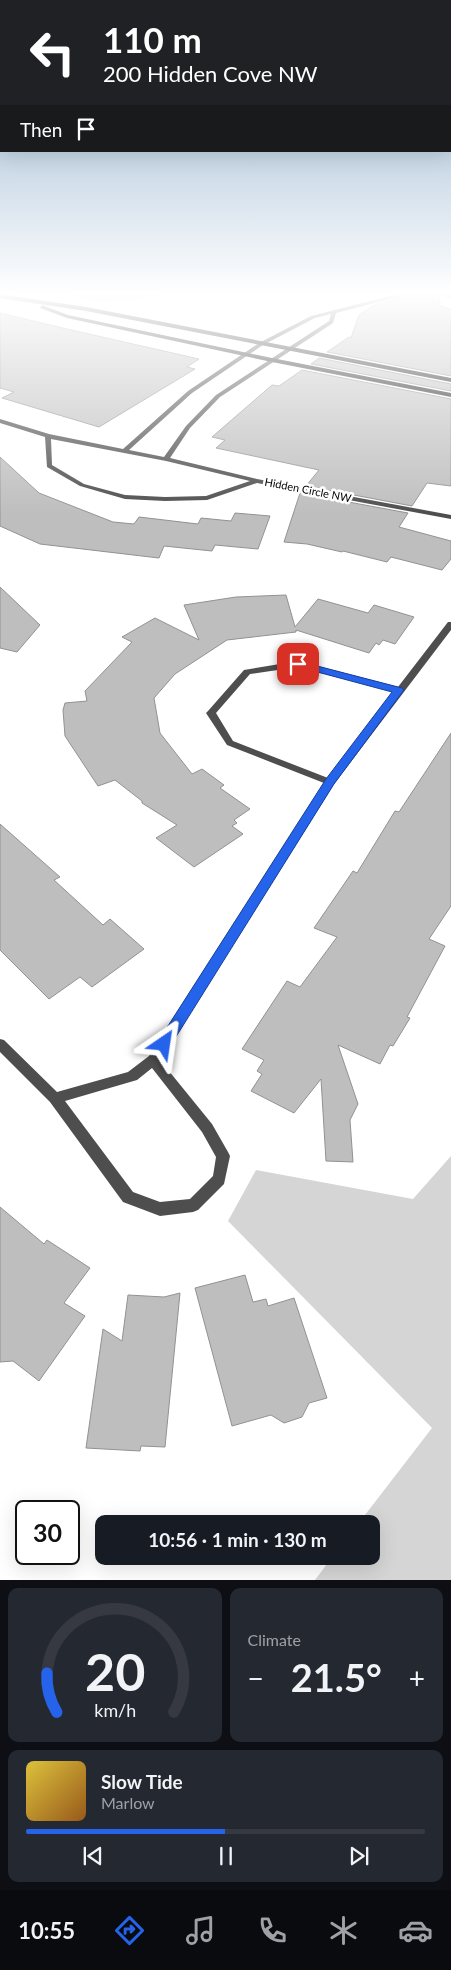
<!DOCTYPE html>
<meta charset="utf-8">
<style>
body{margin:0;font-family:Lato,sans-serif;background:#242831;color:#f1f3f6;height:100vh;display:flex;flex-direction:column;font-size:19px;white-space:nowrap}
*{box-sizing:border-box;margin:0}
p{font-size:16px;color:#9ea1a6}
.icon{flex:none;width:28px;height:28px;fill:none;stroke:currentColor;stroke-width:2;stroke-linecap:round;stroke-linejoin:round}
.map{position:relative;height:1580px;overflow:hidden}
.panel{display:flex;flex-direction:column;gap:8px;padding:8px;background:#0d0f14;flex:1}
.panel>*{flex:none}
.top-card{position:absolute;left:0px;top:0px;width:451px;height:152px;box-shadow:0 5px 20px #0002;background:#202124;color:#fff;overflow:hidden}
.speed{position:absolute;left:15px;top:1500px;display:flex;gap:10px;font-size:25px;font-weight:700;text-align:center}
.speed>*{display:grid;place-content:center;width:65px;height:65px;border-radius:50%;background:#171b24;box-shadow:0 5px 20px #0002;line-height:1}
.speed .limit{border:2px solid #111;border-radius:8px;background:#fff;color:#111}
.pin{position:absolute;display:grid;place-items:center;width:42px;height:42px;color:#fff;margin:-21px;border-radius:10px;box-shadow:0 2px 8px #0006}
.me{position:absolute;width:55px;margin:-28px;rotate:32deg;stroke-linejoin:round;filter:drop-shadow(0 0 4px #0008)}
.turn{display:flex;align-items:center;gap:18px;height:105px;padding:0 20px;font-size:22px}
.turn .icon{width:65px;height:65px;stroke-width:2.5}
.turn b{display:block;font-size:35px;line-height:42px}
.then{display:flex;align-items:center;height:48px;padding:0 20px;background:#0003;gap:10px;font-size:19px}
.big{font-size:38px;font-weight:700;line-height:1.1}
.panel .tile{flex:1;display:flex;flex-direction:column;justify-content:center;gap:8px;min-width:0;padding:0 18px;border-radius:10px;background:#242831}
.panel .dial{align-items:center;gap:0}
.dial svg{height:130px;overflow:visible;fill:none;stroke:#363941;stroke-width:7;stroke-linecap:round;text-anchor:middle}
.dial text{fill:#f1f3f6;stroke:none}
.song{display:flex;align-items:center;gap:15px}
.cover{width:60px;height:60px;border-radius:8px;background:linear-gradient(135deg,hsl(50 70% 55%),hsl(30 70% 35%))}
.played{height:5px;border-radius:2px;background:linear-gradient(90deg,#2563eb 50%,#363941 50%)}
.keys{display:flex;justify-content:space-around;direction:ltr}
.heat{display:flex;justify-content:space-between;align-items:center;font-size:28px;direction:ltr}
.panel .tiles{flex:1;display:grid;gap:8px;grid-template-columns:1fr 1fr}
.tile:last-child{grid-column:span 2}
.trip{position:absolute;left:95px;top:1515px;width:285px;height:50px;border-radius:10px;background:#171b24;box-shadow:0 5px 20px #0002;font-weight:700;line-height:50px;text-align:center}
.dock{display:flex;height:80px;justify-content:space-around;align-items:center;background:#090b0e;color:#9ea1a6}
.dock .icon{width:35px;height:35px}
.dock .on{color:#2563eb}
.dock b{font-size:22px;color:#f1f3f6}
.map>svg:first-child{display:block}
.green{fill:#d5d5d5}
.building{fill:#bebebe;stroke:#929292}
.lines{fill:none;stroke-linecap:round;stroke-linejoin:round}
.street{fill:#4e4e4e;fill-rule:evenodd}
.secondary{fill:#1b1b1b;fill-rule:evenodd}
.route{fill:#2563eb;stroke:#184099}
.labels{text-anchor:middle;stroke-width:5;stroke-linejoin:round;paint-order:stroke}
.far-street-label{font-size:11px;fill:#000;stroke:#fff}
</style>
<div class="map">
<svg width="451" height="1580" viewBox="0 0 451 1580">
<rect width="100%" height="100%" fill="#fff"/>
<path class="green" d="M58,292H176L136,299L102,302Z
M451,1156V1580H315L333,1556H371V1524H358L432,1428L228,1221L256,1170L413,1199Z"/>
<path class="building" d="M419,292H432L439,296L440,306L451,309V376L327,352L349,337L351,338L359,315L374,305Z
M0,313L67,329L199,359L187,367L195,369L99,427L2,398L14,392L0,388Z
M319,358L451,384V391L311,364Z
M302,370L451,399V486L427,483L412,506L306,486L319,470L216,448L225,440L212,437L272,385L279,386Z
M0,457L39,493L113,522L134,524L139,517L198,524L201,518L231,521L235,513L270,516L258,549L215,545L212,551L164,546L159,558L40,544L0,526Z
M300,493L408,513L399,527L451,541V559L442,570L391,557L387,562L343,551L342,552L307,544L284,542Z
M0,587L40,625L17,652L0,648Z
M286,595L295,627L318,599L368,613L374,605L414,617L395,644L383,640L379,645L376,643L369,653L296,630V632L227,640L175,674L154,698L160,733L192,774L202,769L224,785L220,788L250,809L234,820L237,823L232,826L243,834L194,867L156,838L177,825L142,803V801L115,780L98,786L65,736L63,710L65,703L87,701L85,691L132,642L122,637L155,618L199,640L184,605L236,597Z
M451,733V906L429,939L445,946L407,1017L410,1018L393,1046L390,1045L380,1064L338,1045L358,1104L350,1120L353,1162L326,1161L321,1079L294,1113L251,1091L262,1074L257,1071L264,1060L242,1049L287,981L300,987L337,937L314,928L353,871L357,873L395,811L399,812Z
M0,824L60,877L54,880L103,925L110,919L144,949L92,987L80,977L49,999L0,950Z
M0,1207L44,1244L47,1240L90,1268L64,1303L85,1316L39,1381L13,1361L0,1362Z
M245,1275L253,1302L266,1299L268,1306L294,1298L327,1398L309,1403L302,1417L284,1423L271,1415L232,1426L195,1288Z
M180,1293L165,1447L141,1446L140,1451L86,1448L103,1329L122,1341L128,1295L164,1297Z"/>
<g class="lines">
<path class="street" d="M406,292H417L336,313L333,323L220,397L190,428L170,458L257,479L451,515V519L257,483L207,500L165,501L125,499L80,486L47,467L45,437L0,423V419L49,434L123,449L188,391L259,343L311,316ZM331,314L329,321L216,395L186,426L164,457L129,450L192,393L263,345L315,318ZM51,439L166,461L250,481L206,496L165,497L125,495L84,484L52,465Z
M434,292H442L451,295V299Z
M448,622H451V630L334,784L160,1060L212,1124L228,1152L230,1156L224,1184L198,1210L193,1212L160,1216L123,1202L50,1102L0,1052V1039L4,1040L57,1092L128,1072L149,1056L324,783L227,745L206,713L208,711L244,670L298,661L398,687ZM298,667L395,692L328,778L233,741L216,713L250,674ZM152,1068L202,1132L216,1157L213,1176L190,1199L160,1202L133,1192L65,1101L137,1080Z"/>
<path class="secondary" d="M0,294L86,307L451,378V382L86,311L0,298Z
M42,305L68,315L272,358L451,393V397L272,362L67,318L40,308Z"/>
</g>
<linearGradient id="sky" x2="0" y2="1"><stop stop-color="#89aaca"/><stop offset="0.57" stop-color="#fff"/><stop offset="1" stop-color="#fff" stop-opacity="0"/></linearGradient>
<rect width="451" height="514" fill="url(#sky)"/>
<path class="route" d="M298,661L402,688L404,690L334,784L169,1048L164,1050L159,1048L156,1044L159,1040L326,779L392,692L295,666L293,664Z"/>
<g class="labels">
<g class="far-street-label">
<text transform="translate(308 490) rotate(11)" y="4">Hidden Circle NW</text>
</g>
</g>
</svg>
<div class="speed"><div class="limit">30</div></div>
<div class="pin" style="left:298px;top:664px;background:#d93025"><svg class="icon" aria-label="arrive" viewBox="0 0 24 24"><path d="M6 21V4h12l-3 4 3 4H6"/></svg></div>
<svg class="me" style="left:164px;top:1044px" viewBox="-20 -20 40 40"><path d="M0-17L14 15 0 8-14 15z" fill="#2563eb" stroke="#fff" stroke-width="4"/></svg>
<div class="trip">10:56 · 1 min · 130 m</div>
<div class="top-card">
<div class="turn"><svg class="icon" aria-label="left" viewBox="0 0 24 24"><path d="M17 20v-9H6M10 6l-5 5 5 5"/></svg><div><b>110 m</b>200 Hidden Cove NW</div></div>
<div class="then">Then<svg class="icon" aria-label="arrive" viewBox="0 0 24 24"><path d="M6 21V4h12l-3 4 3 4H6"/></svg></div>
</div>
</div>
<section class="panel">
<div class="tiles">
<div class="tile dial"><svg viewBox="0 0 100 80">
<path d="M14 69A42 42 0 1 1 86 69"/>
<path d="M14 69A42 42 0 0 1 8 45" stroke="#2563eb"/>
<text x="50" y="56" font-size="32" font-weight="700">20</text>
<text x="50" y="72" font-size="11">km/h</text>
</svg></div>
<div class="tile"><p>Climate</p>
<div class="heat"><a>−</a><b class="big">21.5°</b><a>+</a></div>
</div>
<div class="tile">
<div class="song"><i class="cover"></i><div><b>Slow Tide</b><p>Marlow</p></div></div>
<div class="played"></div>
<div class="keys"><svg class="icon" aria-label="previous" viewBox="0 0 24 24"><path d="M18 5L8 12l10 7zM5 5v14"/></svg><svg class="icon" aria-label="pause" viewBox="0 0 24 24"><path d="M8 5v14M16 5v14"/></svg><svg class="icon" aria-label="next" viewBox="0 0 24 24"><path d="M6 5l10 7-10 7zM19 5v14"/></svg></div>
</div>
</div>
</section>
<nav class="dock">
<b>10:55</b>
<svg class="icon on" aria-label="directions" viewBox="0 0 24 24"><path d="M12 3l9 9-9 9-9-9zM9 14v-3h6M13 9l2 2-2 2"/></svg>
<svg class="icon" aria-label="music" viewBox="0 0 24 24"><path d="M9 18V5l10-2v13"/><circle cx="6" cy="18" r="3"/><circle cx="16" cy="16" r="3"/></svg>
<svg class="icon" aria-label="phone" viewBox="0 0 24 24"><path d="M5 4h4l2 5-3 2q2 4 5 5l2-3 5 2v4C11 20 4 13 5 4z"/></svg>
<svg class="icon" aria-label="climate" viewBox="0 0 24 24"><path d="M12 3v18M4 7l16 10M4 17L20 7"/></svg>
<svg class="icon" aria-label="car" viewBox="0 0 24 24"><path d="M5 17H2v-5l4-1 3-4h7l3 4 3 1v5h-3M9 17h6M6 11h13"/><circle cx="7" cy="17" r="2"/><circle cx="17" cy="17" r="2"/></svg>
</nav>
